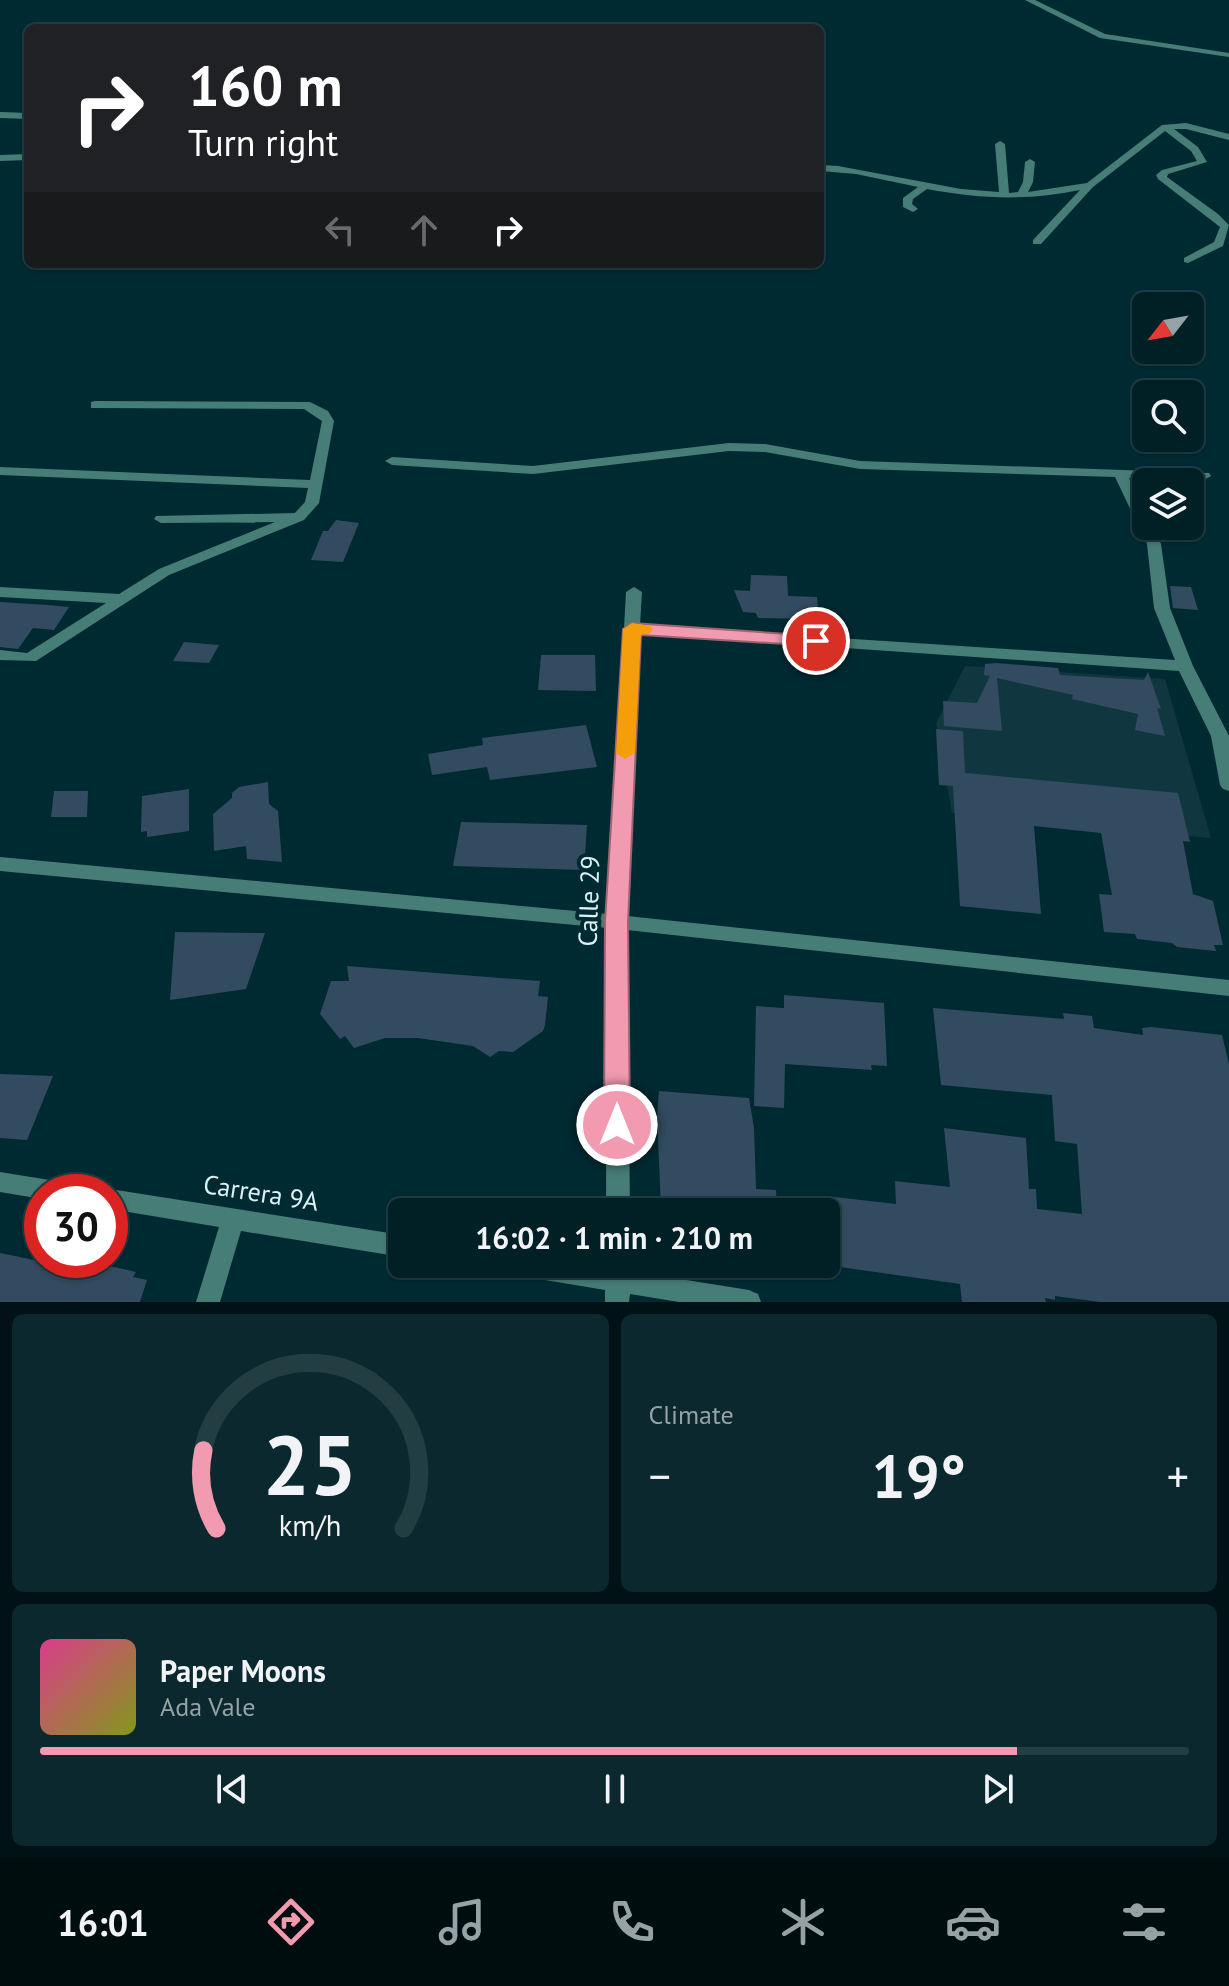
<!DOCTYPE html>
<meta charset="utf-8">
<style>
body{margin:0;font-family:"PT Sans",sans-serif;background:#0a282e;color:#f1f3f6;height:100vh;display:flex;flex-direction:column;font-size:30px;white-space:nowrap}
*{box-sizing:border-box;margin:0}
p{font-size:26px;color:#95a3a7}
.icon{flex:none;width:44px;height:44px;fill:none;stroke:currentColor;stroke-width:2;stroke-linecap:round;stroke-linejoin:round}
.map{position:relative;height:1302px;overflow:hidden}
.details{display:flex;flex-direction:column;gap:12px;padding:12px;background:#001215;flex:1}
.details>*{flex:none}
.banner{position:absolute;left:24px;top:24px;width:800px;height:244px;border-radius:12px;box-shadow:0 2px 6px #0004,0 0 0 2px #223e43;background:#202124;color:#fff;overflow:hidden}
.needle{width:52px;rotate:239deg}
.fabs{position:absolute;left:1132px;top:292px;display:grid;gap:16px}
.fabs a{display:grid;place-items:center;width:72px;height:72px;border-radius:12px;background:#002026;box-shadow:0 2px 6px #0004,0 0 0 2px #223e43;font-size:40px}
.speed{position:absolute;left:24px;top:1174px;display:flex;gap:16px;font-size:40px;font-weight:700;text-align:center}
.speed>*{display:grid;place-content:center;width:104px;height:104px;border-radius:50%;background:#002026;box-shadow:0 2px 6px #0004,0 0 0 2px #223e43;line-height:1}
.speed .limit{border:12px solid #d22;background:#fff;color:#111}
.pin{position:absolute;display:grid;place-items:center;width:68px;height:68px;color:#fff;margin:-34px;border:4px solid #fff;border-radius:50%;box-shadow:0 2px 8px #0007}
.me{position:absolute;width:88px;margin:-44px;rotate:0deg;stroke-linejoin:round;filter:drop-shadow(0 0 6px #0008)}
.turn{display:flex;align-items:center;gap:28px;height:168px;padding:0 32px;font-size:36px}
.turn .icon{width:104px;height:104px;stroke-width:2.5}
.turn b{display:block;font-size:56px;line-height:68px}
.lanes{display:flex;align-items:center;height:76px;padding:0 32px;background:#0003;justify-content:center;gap:40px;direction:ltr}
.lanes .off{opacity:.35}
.big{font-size:60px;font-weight:700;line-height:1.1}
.details .card{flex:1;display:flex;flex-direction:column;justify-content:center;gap:12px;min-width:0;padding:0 28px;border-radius:12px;background:#0a282e}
.details .dial{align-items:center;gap:0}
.dial svg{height:208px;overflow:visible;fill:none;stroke:#223e43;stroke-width:7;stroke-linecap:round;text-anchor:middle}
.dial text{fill:#f1f3f6;stroke:none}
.song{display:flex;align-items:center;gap:24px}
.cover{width:96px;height:96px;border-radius:12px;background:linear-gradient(135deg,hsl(330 70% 55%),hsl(70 70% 35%))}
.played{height:8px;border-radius:4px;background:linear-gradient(90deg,#f19ab0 85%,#223e43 85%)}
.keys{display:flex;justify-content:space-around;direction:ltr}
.heat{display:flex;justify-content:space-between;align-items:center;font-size:44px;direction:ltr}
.details .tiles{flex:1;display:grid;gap:12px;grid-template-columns:1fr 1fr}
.card:last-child{grid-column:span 2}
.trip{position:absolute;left:388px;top:1198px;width:452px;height:80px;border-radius:12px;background:#002026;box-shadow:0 2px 6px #0004,0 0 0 2px #223e43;font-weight:700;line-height:80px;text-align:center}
.tab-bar{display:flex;height:128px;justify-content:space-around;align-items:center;background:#000d0f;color:#95a3a7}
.tab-bar .icon{width:56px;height:56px}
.tab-bar .on{color:#f19ab0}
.tab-bar b{font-size:36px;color:#f1f3f6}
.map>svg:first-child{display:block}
.built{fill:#10373f}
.building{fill:#334b60}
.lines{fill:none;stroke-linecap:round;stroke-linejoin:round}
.street{fill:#477d77;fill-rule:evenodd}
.route{fill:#f19ab0;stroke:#9d6472;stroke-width:2}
.slow{fill:#f59e0b}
.labels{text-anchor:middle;stroke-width:8;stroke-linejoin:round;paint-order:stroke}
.near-street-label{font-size:26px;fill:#dcf1f6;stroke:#002a32}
</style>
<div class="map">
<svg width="1229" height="1302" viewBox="0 0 1229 1302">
<rect width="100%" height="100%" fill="#002a32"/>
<path class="built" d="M965,666L1165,679L1211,838L952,813L936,723Z"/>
<path class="building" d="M336,520L359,523L343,562L311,560L323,531H328Z
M751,575L787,576L788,596L817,597L819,619L758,618L756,613L743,612L734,590L750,591Z
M1170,586L1191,587L1198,610L1173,608Z
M0,602L48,605L69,607L54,630L33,628L18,649L0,647Z
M184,642L219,645L209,663L173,661Z
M541,655H595L596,691L538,690Z
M996,663L1058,668L1060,675L1144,680L1148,672L1161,709L1157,708L1165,736L1135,730L1138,714L1072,699L1073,695L997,678L1002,731L944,726L943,701L977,703L990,676L984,675L985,664Z
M586,725L597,767L490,780L487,767L432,775L428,754L483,745L482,738Z
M936,729L963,731L965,773L1178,793L1190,842L1183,841L1193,894L1213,901L1223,945H1214L1216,951L1177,947L1172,943L1137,939L1135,934L1104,932L1099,894L1112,895L1101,833L1034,826L1041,914L960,906L953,786L939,785Z
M268,782L269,804L278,811L282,862L247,859L246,846L214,851L213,814L232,798V793L239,787Z
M189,789V831L147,837V831L141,832L142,796Z
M54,791H88L87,817H51Z
M461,822L587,825L584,870L453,866Z
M175,932L265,933L246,989L170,1000Z
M347,966L540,981L538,996L548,997L545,1025L543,1031L513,1052L499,1051L490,1057L473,1046L418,1038H385L354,1048L345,1036L340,1039L320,1014L331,981H349Z
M784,995L884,1003L887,1066L871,1065L872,1070L785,1064L784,1108L754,1106L756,1006L784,1008Z
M933,1008L1064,1019L1063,1013L1092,1016L1094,1028L1143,1035L1142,1028L1151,1027L1222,1035L1229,1064V1302H1100L1055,1296V1300L1045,1298L1046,1302H962L960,1284L826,1265V1196L896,1204L895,1181L950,1187L944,1128L1026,1138L1029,1189H1036L1037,1209L1082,1214L1077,1144L1055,1141L1052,1095L941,1085Z
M0,1074L53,1076L27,1140L0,1138Z
M659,1091L749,1098L754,1128L756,1189L776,1190L777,1212H678V1206L661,1207L657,1116Z
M0,1253L34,1260H74L110,1266L136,1272L133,1277L147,1280L140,1302H0Z"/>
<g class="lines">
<path class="street" d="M1025,0H1035L1105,34L1229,53V57L1100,38Z
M0,112L28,113V119L0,118Z
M1186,123L1229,134V140L1186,129H1174L1198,147L1207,162L1168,174L1167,177L1218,214L1229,225L1223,246L1188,263L1184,262V258L1214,242L1220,227L1158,179L1156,175L1162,170L1197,161L1191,151L1165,131L1093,187L1041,244H1033V240L1080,190C1027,201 981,199 927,189L913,199L912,204L918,209L913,212L903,207V198L918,187L856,174L820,171V165L838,166L961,189L999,192L995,144L1000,141L1005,144L1009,193L1018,192L1023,182L1025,162L1030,159L1035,162L1033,182L1028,192L1087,183L1162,125Z
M28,154V160L0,161V155Z
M95,401L310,402L328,411L334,421L319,503L304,520L169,575L36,661L0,660V650L27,653L106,603L0,597V587L119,594L159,569L275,522L161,523L154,519L156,516L295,513L305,502L308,488L0,475V467L310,480L322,421L304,409L91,408V402Z
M729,443L765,444L860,461L1209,473L1211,476L1204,480L1129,478L1146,513V526H1153L1161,544L1170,608L1193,666L1229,736V791L1223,789L1220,785L1211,736L1179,671L640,634L627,916L1229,980V996L627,930L630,1212H606L607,928L0,871V857L608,914L626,592L634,587L642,592L640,625L1175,660L1154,608L1147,544L1115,477L860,469L765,452L729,451L533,474L392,465L385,461L392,457L533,466Z
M0,1172L62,1182L70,1185L74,1192H42V1199L0,1192Z
M110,1189L402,1235V1257L241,1231L220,1302H196L219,1227L110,1209V1192H102Z
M503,1264H584L606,1267V1264H630V1271L749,1290L758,1294L761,1302H679L630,1294L629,1302H605V1290L515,1275L506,1272Z"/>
</g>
<path class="route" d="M632,623L816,636L825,641L816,646L641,635L628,922L630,1125L626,1133L617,1136L608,1133L604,1125L605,922L623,629Z"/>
<path class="slow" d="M632,623L650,626L653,629L650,633L641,635L635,753L625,759L616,753L623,629Z"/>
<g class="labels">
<g class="near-street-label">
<text transform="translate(589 901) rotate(-88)" y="9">Calle 29</text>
<text transform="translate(261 1193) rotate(9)" y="9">Carrera 9A</text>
</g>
</g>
</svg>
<div class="fabs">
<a><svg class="needle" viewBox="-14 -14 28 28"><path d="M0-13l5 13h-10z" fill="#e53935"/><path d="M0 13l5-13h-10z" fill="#95a3a7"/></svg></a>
<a><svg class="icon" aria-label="search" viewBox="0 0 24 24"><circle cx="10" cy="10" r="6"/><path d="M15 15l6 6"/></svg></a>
<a><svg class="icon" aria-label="layers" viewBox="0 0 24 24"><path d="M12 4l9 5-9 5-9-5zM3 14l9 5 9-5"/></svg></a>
</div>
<div class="speed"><div class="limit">30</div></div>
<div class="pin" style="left:816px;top:641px;background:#d93025"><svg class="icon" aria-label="arrive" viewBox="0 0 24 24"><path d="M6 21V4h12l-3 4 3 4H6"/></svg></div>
<svg class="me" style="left:617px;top:1125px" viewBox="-20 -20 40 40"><circle r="17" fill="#f19ab0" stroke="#fff" stroke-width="3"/><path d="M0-11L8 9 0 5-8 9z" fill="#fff"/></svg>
<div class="trip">16:02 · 1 min · 210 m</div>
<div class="banner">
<div class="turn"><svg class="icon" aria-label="right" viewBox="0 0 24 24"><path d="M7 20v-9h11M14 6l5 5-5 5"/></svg><div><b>160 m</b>Turn right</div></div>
<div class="lanes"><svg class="icon off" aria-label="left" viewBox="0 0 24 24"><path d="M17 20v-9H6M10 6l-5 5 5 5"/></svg><svg class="icon off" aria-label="ahead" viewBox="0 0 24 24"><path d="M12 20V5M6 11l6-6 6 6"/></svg><svg class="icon" aria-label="right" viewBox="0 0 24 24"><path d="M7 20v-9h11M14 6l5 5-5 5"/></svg></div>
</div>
</div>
<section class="details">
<div class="tiles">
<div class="card dial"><svg viewBox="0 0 100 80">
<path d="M14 69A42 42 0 1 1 86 69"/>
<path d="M14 69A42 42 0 0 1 9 39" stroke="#f19ab0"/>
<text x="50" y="56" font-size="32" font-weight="700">25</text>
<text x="50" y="72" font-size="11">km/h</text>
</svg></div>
<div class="card"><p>Climate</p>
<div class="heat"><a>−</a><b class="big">19°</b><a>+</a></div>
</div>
<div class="card">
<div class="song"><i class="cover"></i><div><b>Paper Moons</b><p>Ada Vale</p></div></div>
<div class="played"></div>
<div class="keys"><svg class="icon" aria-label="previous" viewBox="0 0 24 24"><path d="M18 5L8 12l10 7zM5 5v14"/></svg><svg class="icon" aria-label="pause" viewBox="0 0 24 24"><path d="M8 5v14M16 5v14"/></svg><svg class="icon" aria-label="next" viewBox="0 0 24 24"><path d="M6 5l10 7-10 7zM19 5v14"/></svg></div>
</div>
</div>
</section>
<nav class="tab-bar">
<b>16:01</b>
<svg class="icon on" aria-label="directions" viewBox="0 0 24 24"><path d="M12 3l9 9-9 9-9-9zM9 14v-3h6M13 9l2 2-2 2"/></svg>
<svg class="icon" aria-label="music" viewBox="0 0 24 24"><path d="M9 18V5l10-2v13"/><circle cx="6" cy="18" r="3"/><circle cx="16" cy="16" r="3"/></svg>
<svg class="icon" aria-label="phone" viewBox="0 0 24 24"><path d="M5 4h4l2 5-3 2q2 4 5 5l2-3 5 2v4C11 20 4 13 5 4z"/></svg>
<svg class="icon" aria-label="climate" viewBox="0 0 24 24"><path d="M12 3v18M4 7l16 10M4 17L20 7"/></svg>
<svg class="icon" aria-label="car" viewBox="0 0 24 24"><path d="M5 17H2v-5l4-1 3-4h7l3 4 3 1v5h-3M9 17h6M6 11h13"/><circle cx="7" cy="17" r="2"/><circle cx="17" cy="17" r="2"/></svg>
<svg class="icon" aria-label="filters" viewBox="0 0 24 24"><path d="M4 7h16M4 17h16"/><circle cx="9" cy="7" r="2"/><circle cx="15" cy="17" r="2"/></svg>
</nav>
